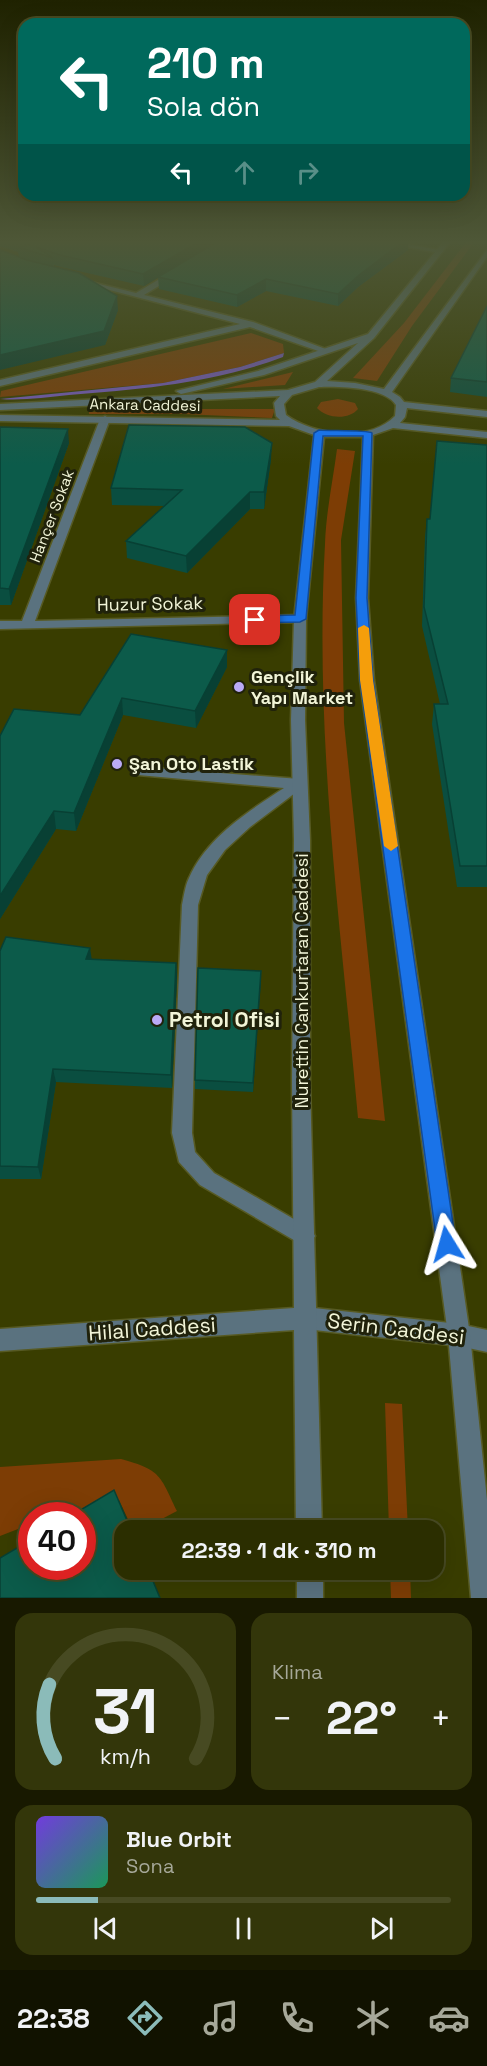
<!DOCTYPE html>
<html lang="tr">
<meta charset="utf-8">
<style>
body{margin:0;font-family:"Space Grotesk",sans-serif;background:#33360a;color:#f1f3f6;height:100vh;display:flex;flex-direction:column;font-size:22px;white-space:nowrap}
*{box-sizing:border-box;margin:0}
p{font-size:20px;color:#a6a899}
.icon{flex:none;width:33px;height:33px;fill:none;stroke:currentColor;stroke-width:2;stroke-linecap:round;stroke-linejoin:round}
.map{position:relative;height:1598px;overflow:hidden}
.side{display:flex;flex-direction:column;gap:15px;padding:15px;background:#181900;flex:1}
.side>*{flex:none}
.guide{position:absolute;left:18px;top:18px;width:452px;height:183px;border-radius:18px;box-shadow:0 6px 24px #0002,0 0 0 2px #474a22;background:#00695c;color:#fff;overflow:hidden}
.speed{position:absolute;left:18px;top:1502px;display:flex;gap:12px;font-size:30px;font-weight:700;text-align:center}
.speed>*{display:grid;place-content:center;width:78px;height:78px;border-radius:50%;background:#2b2e00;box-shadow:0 6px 24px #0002,0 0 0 2px #474a22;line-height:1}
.speed .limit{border:9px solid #d22;background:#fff;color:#111}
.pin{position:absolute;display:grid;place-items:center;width:51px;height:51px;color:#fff;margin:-26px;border-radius:12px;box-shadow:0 3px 9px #0006}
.me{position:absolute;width:66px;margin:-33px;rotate:352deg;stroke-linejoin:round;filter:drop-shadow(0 0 4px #0008)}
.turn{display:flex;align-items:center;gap:21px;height:126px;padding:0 30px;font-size:27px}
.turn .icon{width:78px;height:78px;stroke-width:2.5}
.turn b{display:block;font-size:42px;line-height:51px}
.lanes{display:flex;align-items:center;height:57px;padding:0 30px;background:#0003;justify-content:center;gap:30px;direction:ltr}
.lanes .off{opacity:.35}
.big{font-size:45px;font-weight:700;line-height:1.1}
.side .tile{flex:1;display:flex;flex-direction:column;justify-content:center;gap:9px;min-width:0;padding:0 21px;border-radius:18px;background:#33360a}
.side .dial{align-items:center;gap:0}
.dial svg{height:156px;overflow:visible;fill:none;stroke:#474a22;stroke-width:7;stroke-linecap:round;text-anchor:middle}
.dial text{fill:#f1f3f6;stroke:none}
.song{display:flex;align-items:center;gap:18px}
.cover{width:72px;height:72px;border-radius:9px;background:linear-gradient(135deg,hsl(260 70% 55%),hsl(150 70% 35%))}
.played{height:6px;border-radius:3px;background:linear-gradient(90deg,#8bbbb9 15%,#474a22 15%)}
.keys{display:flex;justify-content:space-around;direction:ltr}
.heat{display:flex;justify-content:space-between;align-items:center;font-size:33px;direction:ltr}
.side .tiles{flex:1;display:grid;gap:15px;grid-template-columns:1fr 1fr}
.tile:last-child{grid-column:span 2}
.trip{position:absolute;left:114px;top:1520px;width:330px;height:60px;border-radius:18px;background:#2b2e00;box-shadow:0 6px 24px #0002,0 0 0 2px #474a22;font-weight:700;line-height:60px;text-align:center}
.dock{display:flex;height:96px;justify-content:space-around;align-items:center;background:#111200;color:#a6a899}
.dock .icon{width:42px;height:42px}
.dock .active{color:#8bbbb9}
.dock b{font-size:27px;color:#f1f3f6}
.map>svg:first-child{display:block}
.green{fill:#7d3d05}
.water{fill:#775ac5}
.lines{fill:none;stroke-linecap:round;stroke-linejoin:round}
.service-casing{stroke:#575a23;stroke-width:3}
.minor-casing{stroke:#575a23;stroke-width:3}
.tertiary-casing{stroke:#575a23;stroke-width:3}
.service{fill:#5a727f;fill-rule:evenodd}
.minor{fill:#5a727f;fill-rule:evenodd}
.tertiary{fill:#5a727f;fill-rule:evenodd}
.wall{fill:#0a4e40}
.shaded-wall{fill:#084034}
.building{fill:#0c5b4a;stroke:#084034;stroke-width:1.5}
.route{fill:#1a73e8;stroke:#114b97;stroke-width:1.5}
.slow{fill:#f59e0b}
.poi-dot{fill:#baaaf6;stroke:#20220b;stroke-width:2}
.labels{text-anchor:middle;stroke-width:6;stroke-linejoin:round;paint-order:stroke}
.far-street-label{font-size:15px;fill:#f2f5d8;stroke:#20220b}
.street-label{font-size:18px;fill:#f2f5d8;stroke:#20220b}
.poi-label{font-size:18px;font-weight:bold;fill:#f2f5d8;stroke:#20220b;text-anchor:start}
.near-poi-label{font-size:21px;font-weight:bold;fill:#f2f5d8;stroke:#20220b;text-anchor:start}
.near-street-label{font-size:21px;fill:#f2f5d8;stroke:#20220b}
</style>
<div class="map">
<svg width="487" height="1598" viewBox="0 0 487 1598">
<rect width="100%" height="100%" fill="#393d00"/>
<path class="green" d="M467,241H475L412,326L377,381L353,378L404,323Z
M251,333L283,344L284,353L240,367L163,383L0,397L1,391Z
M293,372L285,385L223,389Z
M338,399L355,403L358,409C349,420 327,419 317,408L321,402Z
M167,409H275L272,418L182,414H89V412Z
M337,449L355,451L341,540L344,723L385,1121L358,1118C341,928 314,735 325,544C326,512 333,480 337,449Z
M385,1403L402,1404L408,1530H389Z
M121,1459C161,1470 160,1475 177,1511L141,1530H133L119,1500L60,1515H32L31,1524L0,1536V1467Z
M390,1569H410L411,1598H391Z"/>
<path class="water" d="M284,353L283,357C214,383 142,389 69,395C46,397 23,401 0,399L163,383L240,367Z"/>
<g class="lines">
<defs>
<path id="service" d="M143,767L300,779L307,784L250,827L225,850L207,875L198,905L192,1133L195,1152L214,1173L311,1229L315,1236L311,1243L304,1246L200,1185L179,1162L172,1133L182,905C184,896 185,886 189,878C207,837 249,811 284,788L138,775L136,772L138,769Z"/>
<path id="minor" d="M373,241H392L444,251L440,253Z
M173,271L180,273L144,295L253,322L331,351L324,353L250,327L0,386V380L240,324L79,282L83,280L136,293Z
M105,416L110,419L35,621L300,615L304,616L306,619L304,622L0,629V621H22L100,419Z
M305,1307L459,1324L487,1330V1352L459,1346L305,1329L297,1326L294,1318L297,1310Z"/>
<path id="tertiary" d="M444,241H451L374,338L327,381L355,383L384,389L487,250V257L392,392L400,397L404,402L487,411V417L407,408L405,417L400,423L487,432V438L393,428L373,435L368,598L374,680L470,1335L487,1500V1598H471L448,1335L360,680L356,598L363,437H324L306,619L305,720L310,840V1082L322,1530H296L294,1330L0,1351V1329L294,1308L292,1082L294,840L291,720L294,619L314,435L289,426L0,421V415L280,420L276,416L274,403L280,396L0,410V404L288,390L315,382L358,343L264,375L181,394L176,391L258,371L368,334ZM319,387C338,386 385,387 396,405L395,416C369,443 313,435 286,415L284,404L292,395Z
M297,1569H323V1598H297Z"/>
</defs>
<use href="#service" class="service-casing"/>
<use href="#minor" class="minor-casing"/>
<use href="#tertiary" class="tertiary-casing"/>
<use href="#service" class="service"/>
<use href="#minor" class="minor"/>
<use href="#tertiary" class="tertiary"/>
</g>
<path class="wall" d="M0,241H417L415,243L408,242V250L358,287L338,306L266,291L237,307L159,289L158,277L144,286L61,267L54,265V267L118,310L105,345L19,257L18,252L0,246Z
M487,306V397L450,392L451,378Z
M0,427L69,443L11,605H0Z
M487,445V887H457L432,724L434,704H440L422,626L425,537L427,519H430L435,459Z
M271,459L264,509H250L187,573L127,558L126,541L164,506L112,505L111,488Z
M227,650V667L196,728L123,715L76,831L56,829L0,919V736L80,715Z
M0,951L92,959L176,963L177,976L172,1088L56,1082L41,1179H0Z
M261,971L253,1092L195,1089V1080Z"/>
<path class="shaded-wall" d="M200,241H220L144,286L143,274Z
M404,241H408V250L358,287L338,306V294L359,275Z
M266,279V291L237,307V295Z
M117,296L118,310L105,345L0,370V355Z
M68,429L69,443L11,605L9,589Z
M272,443L271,459L264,509V492Z
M250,492V509L187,573L186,556Z
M227,650V667L196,728L195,711Z
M122,698L123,715L76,831L74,813Z
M54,811L56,829L0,919V896Z
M90,948L92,961L86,959Z
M176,963L177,976L172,1088L171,1075Z
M261,971V980L253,1092V1083Z
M53,1069L56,1082L41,1179L38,1167Z"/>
<path class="building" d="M19,241H200L143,274L60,255L36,247L53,258L18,247L30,245Z
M219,241H404L359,275L338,294L266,279L237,295L158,277Z
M0,250L27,260L79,273L117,296L104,331L0,355Z
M487,306V382L451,378Z
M129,425L245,427L272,443L264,492H250L186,556L126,541L182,490L111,488Z
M0,427L68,429L9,589L0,588Z
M437,441L487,445V866H460L434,704H448L424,607L427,519H430Z
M131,634L227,650L195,711L122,698L74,813L54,811L0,896V736L14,709L80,715Z
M6,937L90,948L86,959L176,963L171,1075L53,1069L38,1167L0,1166V951Z
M198,968L261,971L253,1083L195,1080Z
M114,1490L131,1530H124V1569H148L160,1598H0V1558L32,1539V1566H82V1515H72Z"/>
<linearGradient id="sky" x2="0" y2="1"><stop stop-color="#1f2200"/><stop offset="0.52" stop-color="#4e5737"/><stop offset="1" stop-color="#4e5737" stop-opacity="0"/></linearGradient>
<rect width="487" height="465" fill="url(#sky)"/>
<path class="route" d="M319,430C329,431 368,430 372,433L367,598L373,680L456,1244L453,1250L447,1253L440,1250L437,1244L360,680L356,598L363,436H323L306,619L300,622L255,623L249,620L255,616L295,615L314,433Z"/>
<path class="slow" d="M364,625L369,628L373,680L398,846L391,851L384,846L360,680L358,628Z"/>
<g class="poi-dot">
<circle cx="239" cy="687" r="6"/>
<circle cx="117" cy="764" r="6"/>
<circle cx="157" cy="1020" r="6"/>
</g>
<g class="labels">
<g class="far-street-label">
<text transform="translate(145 405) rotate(1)" y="5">Ankara Caddesi</text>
<text transform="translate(52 516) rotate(-69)" y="5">Hançer Sokak</text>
</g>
<g class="street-label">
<text transform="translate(150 604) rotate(-1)" y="6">Huzur Sokak</text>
<text transform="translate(302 981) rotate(-90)" y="6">Nurettin Cankurtaran Caddesi</text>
</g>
<g class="poi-label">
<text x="251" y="683">Gençlik<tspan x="251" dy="21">Yapı Market</tspan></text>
<text x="129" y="770">Şan Oto Lastik</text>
</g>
<g class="near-poi-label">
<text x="169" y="1027">Petrol Ofisi</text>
</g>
<g class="near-street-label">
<text transform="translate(152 1329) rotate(-4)" y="7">Hilal Caddesi</text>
<text transform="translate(396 1329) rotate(7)" y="7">Serin Caddesi</text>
</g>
</g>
</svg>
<div class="speed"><div class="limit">40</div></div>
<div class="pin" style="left:255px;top:620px;background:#d93025"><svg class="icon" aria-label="arrive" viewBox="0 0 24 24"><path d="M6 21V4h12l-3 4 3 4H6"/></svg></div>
<svg class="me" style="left:447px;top:1244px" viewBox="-20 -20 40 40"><path d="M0-17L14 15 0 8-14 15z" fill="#1a73e8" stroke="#fff" stroke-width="4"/></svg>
<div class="trip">22:39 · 1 dk · 310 m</div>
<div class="guide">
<div class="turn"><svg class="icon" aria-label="left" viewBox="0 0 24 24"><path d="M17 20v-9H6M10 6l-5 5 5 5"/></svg><div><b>210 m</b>Sola dön</div></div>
<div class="lanes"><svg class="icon" aria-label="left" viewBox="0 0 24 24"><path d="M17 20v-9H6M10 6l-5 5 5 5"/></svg><svg class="icon off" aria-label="ahead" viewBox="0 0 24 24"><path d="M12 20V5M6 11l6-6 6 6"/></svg><svg class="icon off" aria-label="right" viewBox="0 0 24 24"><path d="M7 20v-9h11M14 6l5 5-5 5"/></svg></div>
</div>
</div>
<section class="side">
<div class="tiles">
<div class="tile dial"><svg viewBox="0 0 100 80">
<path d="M14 69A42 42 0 1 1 86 69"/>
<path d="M14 69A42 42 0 0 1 11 31" stroke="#8bbbb9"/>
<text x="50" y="56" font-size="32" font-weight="700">31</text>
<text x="50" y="72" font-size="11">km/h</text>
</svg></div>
<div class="tile"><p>Klima</p>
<div class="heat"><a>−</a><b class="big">22°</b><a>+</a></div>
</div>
<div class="tile">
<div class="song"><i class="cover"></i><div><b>Blue Orbit</b><p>Sona</p></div></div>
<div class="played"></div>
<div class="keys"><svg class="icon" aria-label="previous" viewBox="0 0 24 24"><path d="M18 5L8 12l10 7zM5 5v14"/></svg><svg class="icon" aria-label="pause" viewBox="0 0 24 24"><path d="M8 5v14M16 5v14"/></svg><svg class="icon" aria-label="next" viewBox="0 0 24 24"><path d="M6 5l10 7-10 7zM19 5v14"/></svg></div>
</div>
</div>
</section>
<nav class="dock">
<b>22:38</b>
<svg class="icon active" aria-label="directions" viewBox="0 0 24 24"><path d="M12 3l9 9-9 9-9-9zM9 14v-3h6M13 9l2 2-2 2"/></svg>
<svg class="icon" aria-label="music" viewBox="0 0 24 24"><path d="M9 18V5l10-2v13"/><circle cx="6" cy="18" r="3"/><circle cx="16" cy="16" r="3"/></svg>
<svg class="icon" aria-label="phone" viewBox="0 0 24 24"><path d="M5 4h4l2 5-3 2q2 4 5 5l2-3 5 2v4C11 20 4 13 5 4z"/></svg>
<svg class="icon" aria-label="climate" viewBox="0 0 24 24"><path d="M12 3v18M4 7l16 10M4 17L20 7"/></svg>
<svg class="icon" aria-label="car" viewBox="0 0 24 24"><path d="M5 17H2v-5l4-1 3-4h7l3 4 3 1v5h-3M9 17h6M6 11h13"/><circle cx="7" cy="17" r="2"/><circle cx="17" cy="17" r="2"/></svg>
</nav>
